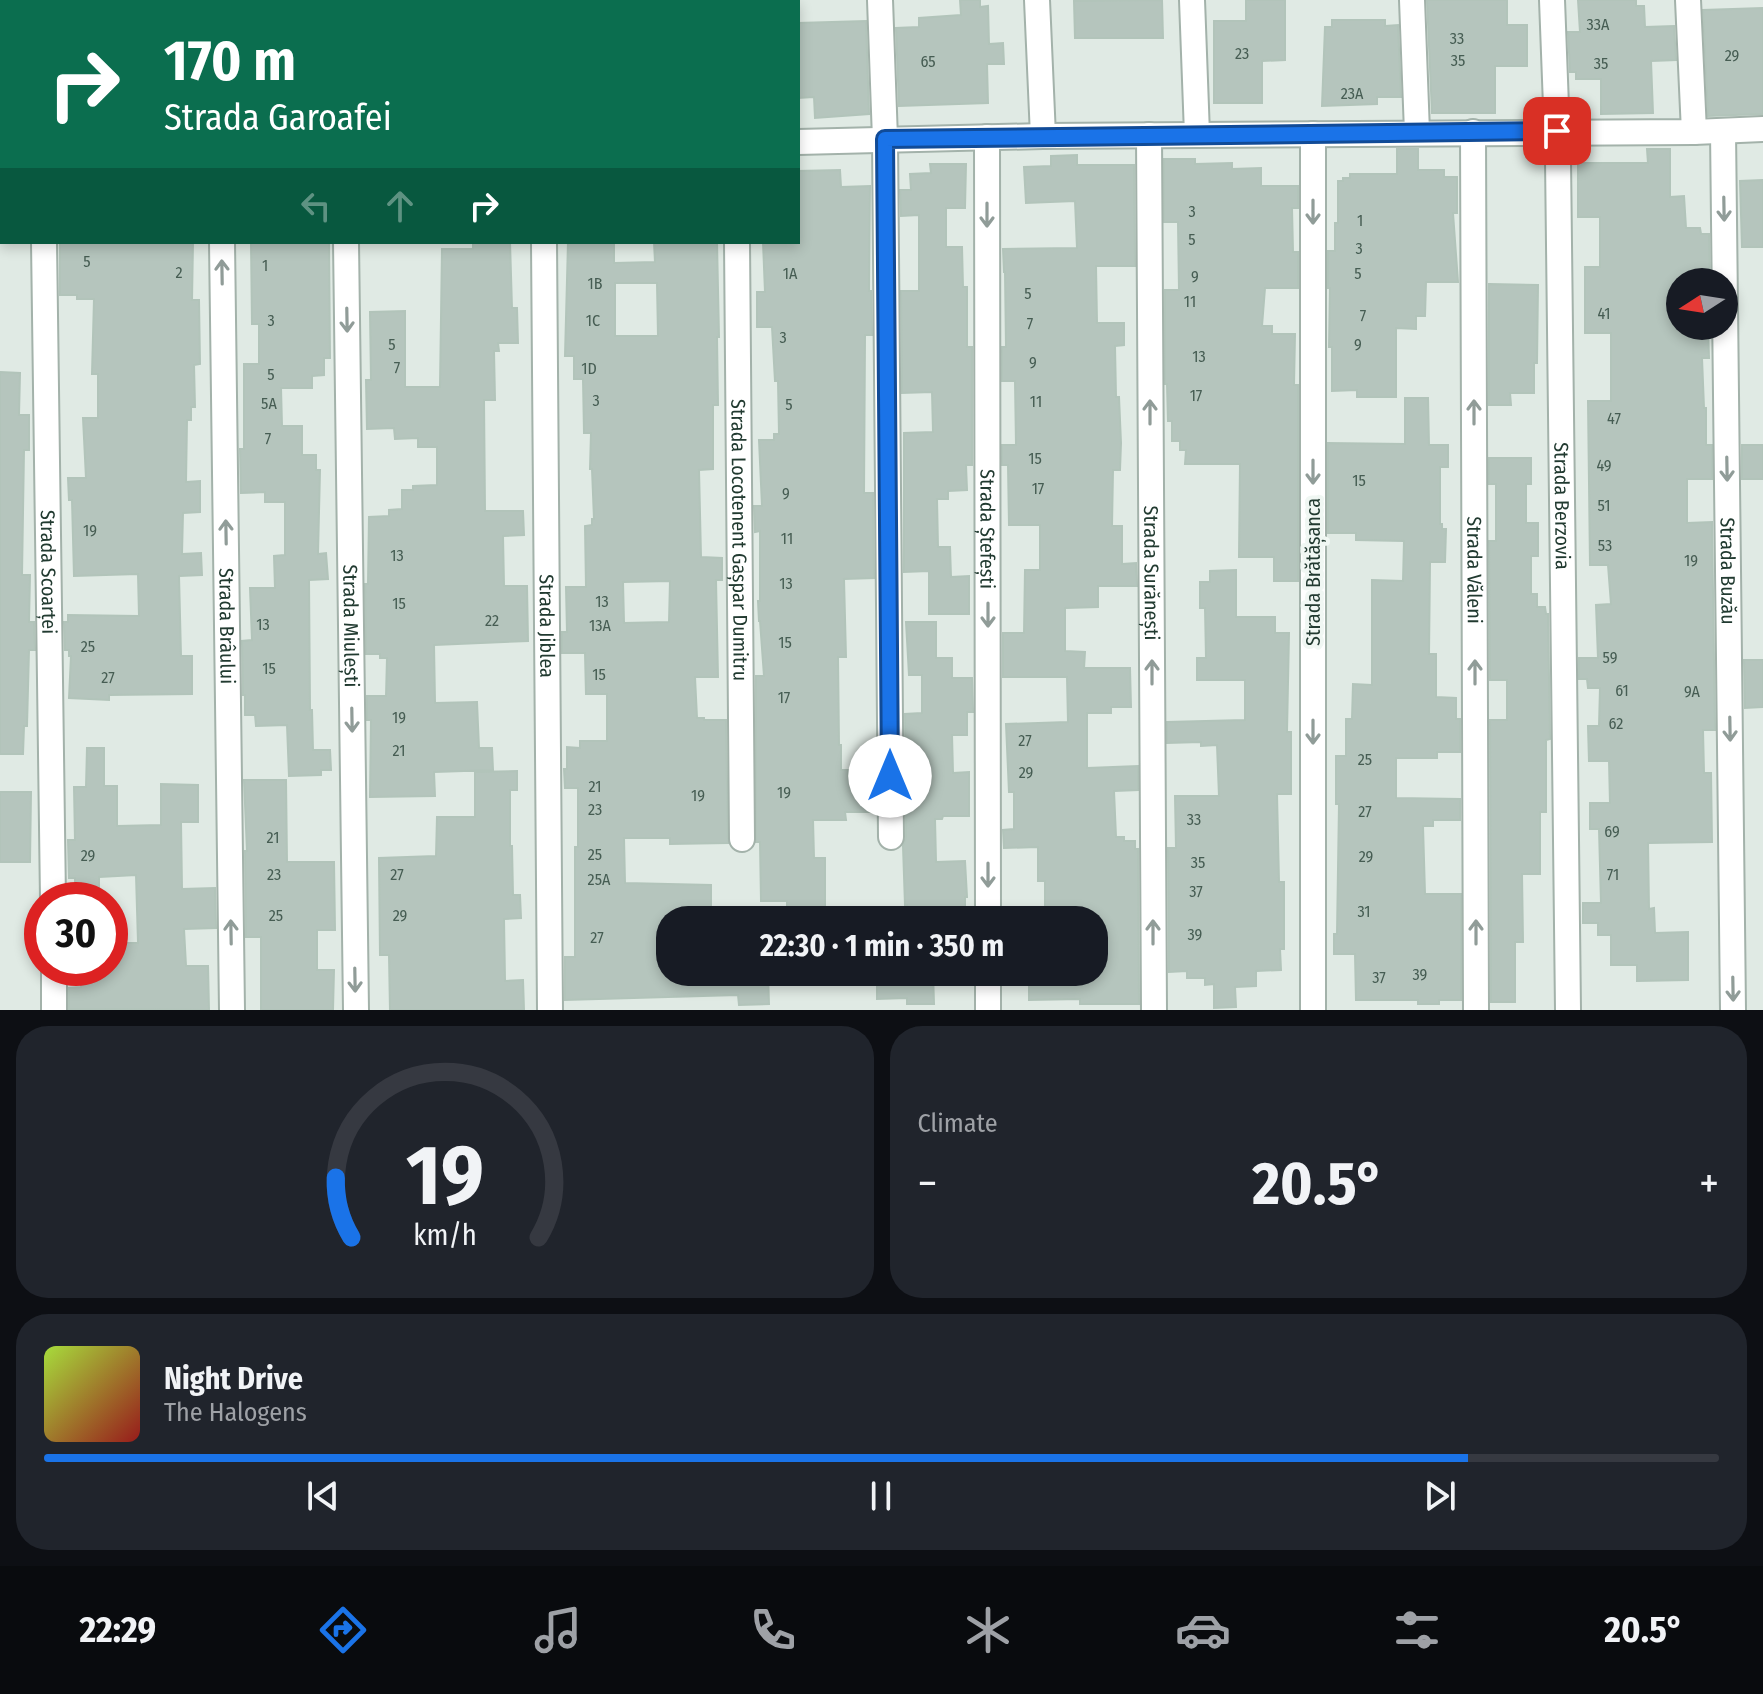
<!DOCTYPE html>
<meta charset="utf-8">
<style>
body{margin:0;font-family:"Fira Sans Condensed",sans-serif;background:#20242c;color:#f1f3f6;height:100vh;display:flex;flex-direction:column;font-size:30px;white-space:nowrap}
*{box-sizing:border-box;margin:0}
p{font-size:26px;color:#9ea1a6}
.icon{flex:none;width:44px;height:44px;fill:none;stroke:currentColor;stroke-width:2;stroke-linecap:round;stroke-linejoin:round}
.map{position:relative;height:1010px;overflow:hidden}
.sheet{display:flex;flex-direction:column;gap:16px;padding:16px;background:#0d0f14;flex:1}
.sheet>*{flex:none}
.guide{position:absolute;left:0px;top:0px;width:800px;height:244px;box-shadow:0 4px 12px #0003;background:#0b6e4f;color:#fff;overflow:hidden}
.needle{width:52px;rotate:258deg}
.buttons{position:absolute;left:1666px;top:268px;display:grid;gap:16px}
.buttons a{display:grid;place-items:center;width:72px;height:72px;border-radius:50%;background:#171b24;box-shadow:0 4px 12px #0003;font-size:40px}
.speed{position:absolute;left:24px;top:882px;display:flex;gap:16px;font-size:40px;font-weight:700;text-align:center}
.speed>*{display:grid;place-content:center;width:104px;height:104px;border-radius:50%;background:#171b24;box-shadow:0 4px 12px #0003;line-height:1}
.speed .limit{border:12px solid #d22;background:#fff;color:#111}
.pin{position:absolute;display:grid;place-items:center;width:68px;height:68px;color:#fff;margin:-34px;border-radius:16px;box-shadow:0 4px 12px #0006}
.me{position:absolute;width:88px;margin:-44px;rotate:0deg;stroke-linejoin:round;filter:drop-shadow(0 0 6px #0008)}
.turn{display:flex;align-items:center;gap:28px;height:168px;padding:0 32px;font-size:36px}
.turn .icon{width:104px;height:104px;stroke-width:2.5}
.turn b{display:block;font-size:56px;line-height:68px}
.lanes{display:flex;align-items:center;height:76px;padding:0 32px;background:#0003;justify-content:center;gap:40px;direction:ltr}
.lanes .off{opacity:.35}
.big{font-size:60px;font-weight:700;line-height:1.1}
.sheet .widget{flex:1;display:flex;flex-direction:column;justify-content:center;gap:12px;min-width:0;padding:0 28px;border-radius:32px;background:#20242c}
.sheet .dial{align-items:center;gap:0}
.dial svg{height:208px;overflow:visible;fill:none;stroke:#363941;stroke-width:7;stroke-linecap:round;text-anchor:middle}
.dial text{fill:#f1f3f6;stroke:none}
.song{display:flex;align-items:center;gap:24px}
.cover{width:96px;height:96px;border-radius:12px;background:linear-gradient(135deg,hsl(80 70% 55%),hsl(0 70% 35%))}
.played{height:8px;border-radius:4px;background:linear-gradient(90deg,#1a73e8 85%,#363941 85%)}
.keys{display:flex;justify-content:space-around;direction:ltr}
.heat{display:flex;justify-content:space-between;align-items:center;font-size:44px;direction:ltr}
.sheet .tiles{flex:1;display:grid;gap:16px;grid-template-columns:1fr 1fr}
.widget:last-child{grid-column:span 2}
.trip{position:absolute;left:656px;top:906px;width:452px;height:80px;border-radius:32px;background:#171b24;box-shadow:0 4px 12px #0003;font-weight:700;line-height:80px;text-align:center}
.menu{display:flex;height:128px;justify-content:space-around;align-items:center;background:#090b0e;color:#9ea1a6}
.menu .icon{width:56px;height:56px}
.menu .on{color:#1a73e8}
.menu b{font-size:36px;color:#f1f3f6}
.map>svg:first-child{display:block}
.building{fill:#b5c5bd;stroke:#b2c4ba;stroke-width:2;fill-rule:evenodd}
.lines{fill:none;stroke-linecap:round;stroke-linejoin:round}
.minor-casing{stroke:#a3b2aa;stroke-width:28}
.minor{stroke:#fff;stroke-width:24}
.oneway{stroke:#909c98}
.route-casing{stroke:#114b97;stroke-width:20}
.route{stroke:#1a73e8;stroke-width:14}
.labels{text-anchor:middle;stroke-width:8;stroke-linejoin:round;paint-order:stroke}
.number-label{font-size:16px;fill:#465d53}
.street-label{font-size:20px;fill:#213a30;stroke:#f0f7f3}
</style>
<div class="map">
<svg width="1763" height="1010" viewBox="0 0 1763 1010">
<rect width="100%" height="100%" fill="#e0eae4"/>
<path class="building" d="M960,0H980V7L988,6L989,44L1003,43L1004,64H987L988,103L899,106L896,28L919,27V18L961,15Z
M1162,0L1163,38H1075L1074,1Z
M1246,0H1285V60L1262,61V103H1214V21H1246Z
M1427,0H1507V25H1527V66H1495V113H1432Z
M1578,0H1636V6H1644L1645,27L1674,26L1676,60L1651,61L1653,113L1601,114V79H1576V72H1570L1568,32H1580Z
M1763,8V114L1708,116L1703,10Z
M1332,20H1385V26L1398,25L1401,97H1377V104L1322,106L1325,27H1332Z
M866,21L869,114L815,118L814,97L798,98V23Z
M1397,149H1418V170H1444V177H1457V213H1453L1458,282H1426L1425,316H1416V329L1396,328V397H1357V390L1332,391V347H1329L1330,288H1328V251H1335V223H1338V181H1343V178H1350V174H1397Z
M1647,149H1670V197L1684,196L1686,228H1700L1701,234H1709L1710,282H1680V328L1708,327L1709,358H1702L1704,408H1706V445H1712V479H1687V523L1712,522L1715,730H1703L1704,773H1711L1712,842L1648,843L1649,909L1654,908L1655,933L1688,932V980L1637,981V965H1611V935H1598V923H1583V903H1601L1599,829H1590V803H1610L1609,761H1589L1588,726H1599L1600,688H1588L1587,679H1579V658H1598L1596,605L1611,604L1608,565H1590L1588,401H1611V333H1585V267H1600V217H1578V163H1648Z
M1077,155V165H1134L1135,266H1096L1097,323H1124V345L1115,346L1116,397H1119L1121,443L1120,470H1113L1112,526H1122V564L1136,563L1137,586H1098V607L1065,608V651L1085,652L1084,668H1130L1131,707H1111V713H1087V768L1138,766V790L1114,791L1116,837H1124V841H1135V849H1138L1139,1004H1080V999L1029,1000V972H1094V920H1045V881H1038V847L1004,848L1003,830L1014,829V792H1009L1006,724L1068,722L1067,677H1003V633H1024L1025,570H1040V525H1009L1008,465H1002V445H1016L1015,381H1002V347H1006L1005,272H1004L1003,249L1077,248L1075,201L1026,203L1024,167L1051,166V156Z
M1164,159H1195V164L1232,163V169L1261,168V186H1298V208H1292L1293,252H1298V288H1265L1262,326H1272V334H1295L1294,385H1298V581H1274V557H1239L1240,464H1185L1186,450H1180V441H1172V421H1168L1167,384H1165V290H1179L1178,222H1164Z
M930,164H966L965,208H946V247H962L963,287H967V347H972V465H966L967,490L948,491V499H937L938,547H950L951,577L969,576V614H929V571L904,572V433L933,432L932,392L902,393L901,291H919V215L901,216L900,190H911L910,174L931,173Z
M840,170L841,187L870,186L869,291H871L872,335H865L864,493H873L874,578L844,579L846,657H838L839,745H841V770H848V776L875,775L876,812H845L846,820H813L814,858H825V920H787V901H761L760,842H756V676H764L760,621H759L758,601H760V531L755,532L754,506H762L759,440H774V434H779L778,381H775L772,327H757V292H765L763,242H798V171Z
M1763,180V247H1742L1740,181Z
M60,242H193L192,300H199L200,364L194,365L195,407H191V420H187L186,482L200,481V512L183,513L182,554L201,553L202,575L179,576L181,656H192V694L109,695V700L69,698L71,656H69V650H65L64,622H68V615L139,616L138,574L74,576L72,500H69L68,478H86L83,418H98V374H92L94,299H77V295H60Z
M251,242H329L330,358H324V375L312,376V388H281L282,426H302V455H316V470H320L318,554L326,553L328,579L309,580L310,710H312L313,750H330L331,770H321V775L289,776L287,725L256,726L255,715H245V695H243L242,641L252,640L250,588H275L274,556L285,555V502H265V492L241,493L240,449H244V364H259V324H252Z
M473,242H510L512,308H517L518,343H498L499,351H494L495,400H484L485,511H523L524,535L503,536L504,586H527L528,641L434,645L435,703L477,702L479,748H492L493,770L434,772L435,796L370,797L371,720H367V696H386L387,658H380V654H366L365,584H368L369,517L389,516V510L402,509V490H413V486L437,485V447H418V438L395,439L394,428L367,429L366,380H371L370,312L405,311V387H440L442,249H473Z
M568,242H614V263L655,262L654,242H717L719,337H717L718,405H713V469L699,470L701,557L722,558V580H716L718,677H695L697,718H704V720H726L728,843L670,844V838H624L625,883L711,885V916L670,915V972H768L769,1004L739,1005L738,995L565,1000V957H575V847H578V788H565L564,769H567V747L580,748V741H607V694H586L585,653H562V632H567L566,587H586L585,526L592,525V519H594L592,469H590L591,433H584L583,379H574V356H565ZM615,283H657L658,336H615ZM670,581L669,622L624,623L623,582Z
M1489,284L1538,285L1537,363H1534V393H1510L1511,405H1489Z
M0,372L20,373L19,415H29V450H24L22,575H30L29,622H34L35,650H29L27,726H24L23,754H0Z
M1405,398H1428L1429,445H1448V467H1440V524H1442V529H1446L1445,562H1430L1429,654H1436V697L1456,698V719H1460V752H1437V758H1396V798L1460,799V820H1433V826H1423L1425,894H1461V1000H1439V1004H1418V1000H1356L1355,954H1334V934H1337L1339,804H1336V756H1346V719H1352L1353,684L1372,685V580L1403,581L1404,541L1356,540V533H1328V443L1405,444Z
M1742,445H1763V479H1742Z
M1489,458H1531V484H1526V523H1538V556H1531V594H1537V607H1545L1546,614H1548L1550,739L1546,740V812H1540V874H1522L1523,942H1515V1002H1491L1490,720H1507V680H1490L1489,541H1496V484H1489Z
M1236,570V617H1275V633H1289L1287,732H1291V794H1277L1279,882H1284V949H1280L1281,970L1256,971V986L1235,987L1236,1007L1214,1008V984L1205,985V978H1187V971L1169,972L1168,848H1176L1175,796H1219L1217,745L1201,746V742L1167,743V722L1245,720V680H1197V658H1206L1205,608H1200V582H1210V571Z
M906,622H936V658H952V678H972L973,712H967V735H952L953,773L969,772V816H943L942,819H935L936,862L965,861L967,897H965V920H908L907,905H905L903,846L906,837L905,714L922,713V675H909Z
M1744,660H1763V707L1745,708Z
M87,748H104V786H117V826L161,825V784L198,785V822H181L182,889L215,888L216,928L184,929L186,966H208L209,1010L69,1009V988L81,987V968H110V943H138L136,875L99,877V900H75V878H69L68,840H75L74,787H86Z
M517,771V790H510V846H512L513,895H520L521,918L504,919L505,981L523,980L524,1010H390L389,955H380L379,858L436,856L437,817H475V772Z
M244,780H286L287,862H334L335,930H317V970H334L333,1010H261V937H246L245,851H247Z
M0,792H31L30,862H0Z
M877,972H933L934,1004H907V998L877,999Z"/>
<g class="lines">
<defs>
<g id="minor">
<path d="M73,0V2"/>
<path d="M255,0V2"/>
<path d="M447,0V2"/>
<path d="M612,0V2"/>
<path d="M735,0V2"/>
<path d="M880,0L885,139L891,837"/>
<path d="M1037,0L1043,136"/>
<path d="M1192,0L1197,134"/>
<path d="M1412,0L1417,132"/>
<path id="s1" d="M1552,0L1558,159L1568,1010"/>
<path d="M1688,0L1694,132"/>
<path id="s2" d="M1723,131L1733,1010"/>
<path id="s3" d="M1473,132L1476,1010"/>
<path d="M1313,134V1010"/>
<path id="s4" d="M1149,135L1154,1010"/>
<path id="s5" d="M987,137L988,920"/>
<path d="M798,142L1043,136L1694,132L1763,129"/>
<path d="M0,165H2"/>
<path id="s6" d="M44,242L53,900"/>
<path id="s7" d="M222,242L232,1010"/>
<path id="s8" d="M346,242L356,1010"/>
<path id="s9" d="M544,242L550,1010"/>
<path id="s10" d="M737,242L742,839"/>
<path d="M54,968V1010"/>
<path d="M988,972V1010"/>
</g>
</defs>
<use href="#minor" class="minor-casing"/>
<use href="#minor" class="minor"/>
</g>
<defs><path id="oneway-shaft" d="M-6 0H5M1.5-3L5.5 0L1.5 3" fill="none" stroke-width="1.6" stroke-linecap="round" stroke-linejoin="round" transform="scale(2)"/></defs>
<g class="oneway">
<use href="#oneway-shaft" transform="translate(1724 209) rotate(89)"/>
<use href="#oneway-shaft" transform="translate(1313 212) rotate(90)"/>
<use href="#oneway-shaft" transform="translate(987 215) rotate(90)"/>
<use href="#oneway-shaft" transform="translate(222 272) rotate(-91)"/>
<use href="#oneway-shaft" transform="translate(347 320) rotate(89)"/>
<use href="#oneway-shaft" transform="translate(1150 412) rotate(-90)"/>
<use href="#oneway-shaft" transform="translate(1474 412) rotate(-90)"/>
<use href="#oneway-shaft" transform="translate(1727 469) rotate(89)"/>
<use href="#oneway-shaft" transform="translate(1313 472) rotate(90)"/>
<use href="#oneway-shaft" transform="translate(226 532) rotate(-91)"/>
<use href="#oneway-shaft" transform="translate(988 615) rotate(90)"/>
<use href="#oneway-shaft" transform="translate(1152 672) rotate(-90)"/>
<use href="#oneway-shaft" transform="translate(1475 672) rotate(-90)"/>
<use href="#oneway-shaft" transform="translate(352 720) rotate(89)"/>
<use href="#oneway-shaft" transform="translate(1730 729) rotate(89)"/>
<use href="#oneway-shaft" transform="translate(1313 732) rotate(90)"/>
<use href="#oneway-shaft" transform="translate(988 875) rotate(90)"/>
<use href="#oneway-shaft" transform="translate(231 932) rotate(-91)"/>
<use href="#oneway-shaft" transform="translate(1153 932) rotate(-90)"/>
<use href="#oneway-shaft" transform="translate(1476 932) rotate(-90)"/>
<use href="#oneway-shaft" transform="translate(355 980) rotate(89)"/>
<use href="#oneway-shaft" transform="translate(1733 989) rotate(89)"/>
</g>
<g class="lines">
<defs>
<path id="route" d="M890,776L885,139L1557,131"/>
</defs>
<use href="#route" class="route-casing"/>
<use href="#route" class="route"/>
</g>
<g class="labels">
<g class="number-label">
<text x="1598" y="30">33A</text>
<text x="1457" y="44">33</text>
<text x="1242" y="59">23</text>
<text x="1732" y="61">29</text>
<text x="1458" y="66">35</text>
<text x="928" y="67">65</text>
<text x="1601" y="69">35</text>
<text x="1352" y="99">23A</text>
<text x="1192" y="217">3</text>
<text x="1360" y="226">1</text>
<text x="1192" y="245">5</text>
<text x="1359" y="254">3</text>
<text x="87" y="267">5</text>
<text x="265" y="271">1</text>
<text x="179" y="278">2</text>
<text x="790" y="279">1A</text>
<text x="1358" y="279">5</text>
<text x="1195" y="282">9</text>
<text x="595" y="289">1B</text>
<text x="1028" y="299">5</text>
<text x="1190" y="307">11</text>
<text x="1604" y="319">41</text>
<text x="1363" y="321">7</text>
<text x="271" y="326">3</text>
<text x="593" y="326">1C</text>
<text x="1030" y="329">7</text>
<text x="783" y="343">3</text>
<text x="392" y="350">5</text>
<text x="1358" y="350">9</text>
<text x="1199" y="362">13</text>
<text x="1033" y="368">9</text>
<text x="397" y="373">7</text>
<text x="589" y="374">1D</text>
<text x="271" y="380">5</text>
<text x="1196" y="401">17</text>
<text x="596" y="406">3</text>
<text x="1036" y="407">11</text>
<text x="269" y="409">5A</text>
<text x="789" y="410">5</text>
<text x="1614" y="424">47</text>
<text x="268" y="444">7</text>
<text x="1035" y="464">15</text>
<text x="1604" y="471">49</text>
<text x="1359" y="486">15</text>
<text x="1038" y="494">17</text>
<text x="786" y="499">9</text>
<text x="1604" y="511">51</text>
<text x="90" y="536">19</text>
<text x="787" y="544">11</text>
<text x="1605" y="551">53</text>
<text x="397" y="561">13</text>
<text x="1691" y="566">19</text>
<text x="786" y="589">13</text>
<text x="602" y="607">13</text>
<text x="399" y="609">15</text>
<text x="492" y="626">22</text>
<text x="263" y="630">13</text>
<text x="600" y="631">13A</text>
<text x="785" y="648">15</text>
<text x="88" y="652">25</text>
<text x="1610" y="663">59</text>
<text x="269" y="674">15</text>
<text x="599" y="680">15</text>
<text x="108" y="683">27</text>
<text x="1622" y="696">61</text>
<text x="1692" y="697">9A</text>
<text x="784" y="703">17</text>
<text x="399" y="723">19</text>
<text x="1616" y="729">62</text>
<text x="1025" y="746">27</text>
<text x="399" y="756">21</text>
<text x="1365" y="765">25</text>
<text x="1026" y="778">29</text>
<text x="595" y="792">21</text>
<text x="784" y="798">19</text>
<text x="698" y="801">19</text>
<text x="595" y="815">23</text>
<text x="1365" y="817">27</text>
<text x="1194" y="825">33</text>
<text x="1612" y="837">69</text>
<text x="273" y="843">21</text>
<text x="595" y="860">25</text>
<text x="88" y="861">29</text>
<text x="1366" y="862">29</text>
<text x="1198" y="868">35</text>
<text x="274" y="880">23</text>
<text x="397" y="880">27</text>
<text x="1613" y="880">71</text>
<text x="599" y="885">25A</text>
<text x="1196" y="897">37</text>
<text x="1364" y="917">31</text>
<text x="276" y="921">25</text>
<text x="400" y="921">29</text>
<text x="1195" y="940">39</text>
<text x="597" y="943">27</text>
<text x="1420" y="980">39</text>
<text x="1379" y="983">37</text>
</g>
<g class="street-label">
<text dy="7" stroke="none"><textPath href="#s1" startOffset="506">Strada Berzovia</textPath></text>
<text dy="7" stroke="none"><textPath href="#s5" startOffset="392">Strada Ștefești</textPath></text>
<text dy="7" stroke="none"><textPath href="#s10" startOffset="298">Strada Locotenent Gașpar Dumitru</textPath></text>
<text dy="7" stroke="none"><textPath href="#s2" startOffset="440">Strada Buzău</textPath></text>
<text dy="7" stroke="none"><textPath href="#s6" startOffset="330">Strada Scoarței</textPath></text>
<text dy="7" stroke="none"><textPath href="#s3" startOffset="438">Strada Văleni</textPath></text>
<text dy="7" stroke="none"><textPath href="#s4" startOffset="438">Strada Surănești</textPath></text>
<text transform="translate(1313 572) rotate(-90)" y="7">Strada Brătășanca</text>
<text dy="7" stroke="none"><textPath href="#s7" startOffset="384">Strada Brâului</textPath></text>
<text dy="7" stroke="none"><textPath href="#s8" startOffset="384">Strada Miulești</textPath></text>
<text dy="7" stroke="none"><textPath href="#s9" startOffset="384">Strada Jiblea</textPath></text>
</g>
</g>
</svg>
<div class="buttons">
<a><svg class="needle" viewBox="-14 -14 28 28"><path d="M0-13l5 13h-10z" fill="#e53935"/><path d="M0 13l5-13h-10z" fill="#9ea1a6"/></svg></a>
</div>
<div class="speed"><div class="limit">30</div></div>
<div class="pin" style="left:1557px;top:131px;background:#d93025"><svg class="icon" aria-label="arrive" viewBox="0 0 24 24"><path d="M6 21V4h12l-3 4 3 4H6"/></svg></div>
<svg class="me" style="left:890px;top:776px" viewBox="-20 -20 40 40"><circle r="19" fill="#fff"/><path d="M0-13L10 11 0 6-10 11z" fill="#1a73e8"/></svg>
<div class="trip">22:30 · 1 min · 350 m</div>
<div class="guide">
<div class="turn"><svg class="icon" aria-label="right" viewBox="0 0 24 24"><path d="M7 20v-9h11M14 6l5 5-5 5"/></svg><div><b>170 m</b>Strada Garoafei</div></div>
<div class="lanes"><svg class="icon off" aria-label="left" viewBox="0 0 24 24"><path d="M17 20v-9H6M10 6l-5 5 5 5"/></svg><svg class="icon off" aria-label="ahead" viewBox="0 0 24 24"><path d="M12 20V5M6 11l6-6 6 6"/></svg><svg class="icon" aria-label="right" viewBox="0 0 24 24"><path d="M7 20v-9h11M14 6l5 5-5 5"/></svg></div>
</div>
</div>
<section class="sheet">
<div class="tiles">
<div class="widget dial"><svg viewBox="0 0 100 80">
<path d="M14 69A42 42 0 1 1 86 69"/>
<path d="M14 69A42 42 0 0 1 8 46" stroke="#1a73e8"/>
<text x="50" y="56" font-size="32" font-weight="700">19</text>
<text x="50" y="72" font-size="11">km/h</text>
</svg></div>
<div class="widget"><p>Climate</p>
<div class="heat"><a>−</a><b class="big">20.5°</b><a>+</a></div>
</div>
<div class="widget">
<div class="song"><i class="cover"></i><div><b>Night Drive</b><p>The Halogens</p></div></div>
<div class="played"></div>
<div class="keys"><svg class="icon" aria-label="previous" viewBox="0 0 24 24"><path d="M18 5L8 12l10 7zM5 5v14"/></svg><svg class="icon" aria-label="pause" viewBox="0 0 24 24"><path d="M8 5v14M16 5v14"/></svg><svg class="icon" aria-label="next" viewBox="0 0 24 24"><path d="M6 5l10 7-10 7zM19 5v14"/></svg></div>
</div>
</div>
</section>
<nav class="menu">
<b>22:29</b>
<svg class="icon on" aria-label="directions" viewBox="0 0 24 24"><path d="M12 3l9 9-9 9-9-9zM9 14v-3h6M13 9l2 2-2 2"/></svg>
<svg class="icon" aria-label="music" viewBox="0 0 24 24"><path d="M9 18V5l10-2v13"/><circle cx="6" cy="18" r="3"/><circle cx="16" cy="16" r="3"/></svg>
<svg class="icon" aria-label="phone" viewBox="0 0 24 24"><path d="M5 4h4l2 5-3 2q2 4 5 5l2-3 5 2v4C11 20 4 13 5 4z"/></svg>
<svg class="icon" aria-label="climate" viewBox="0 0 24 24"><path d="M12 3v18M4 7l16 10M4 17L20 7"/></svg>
<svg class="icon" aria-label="car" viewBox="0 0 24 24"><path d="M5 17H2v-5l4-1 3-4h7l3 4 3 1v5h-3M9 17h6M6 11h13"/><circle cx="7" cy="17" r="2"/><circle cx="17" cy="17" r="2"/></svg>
<svg class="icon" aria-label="filters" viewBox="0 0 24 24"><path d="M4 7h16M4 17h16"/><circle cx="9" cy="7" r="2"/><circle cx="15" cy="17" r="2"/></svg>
<b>20.5°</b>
</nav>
